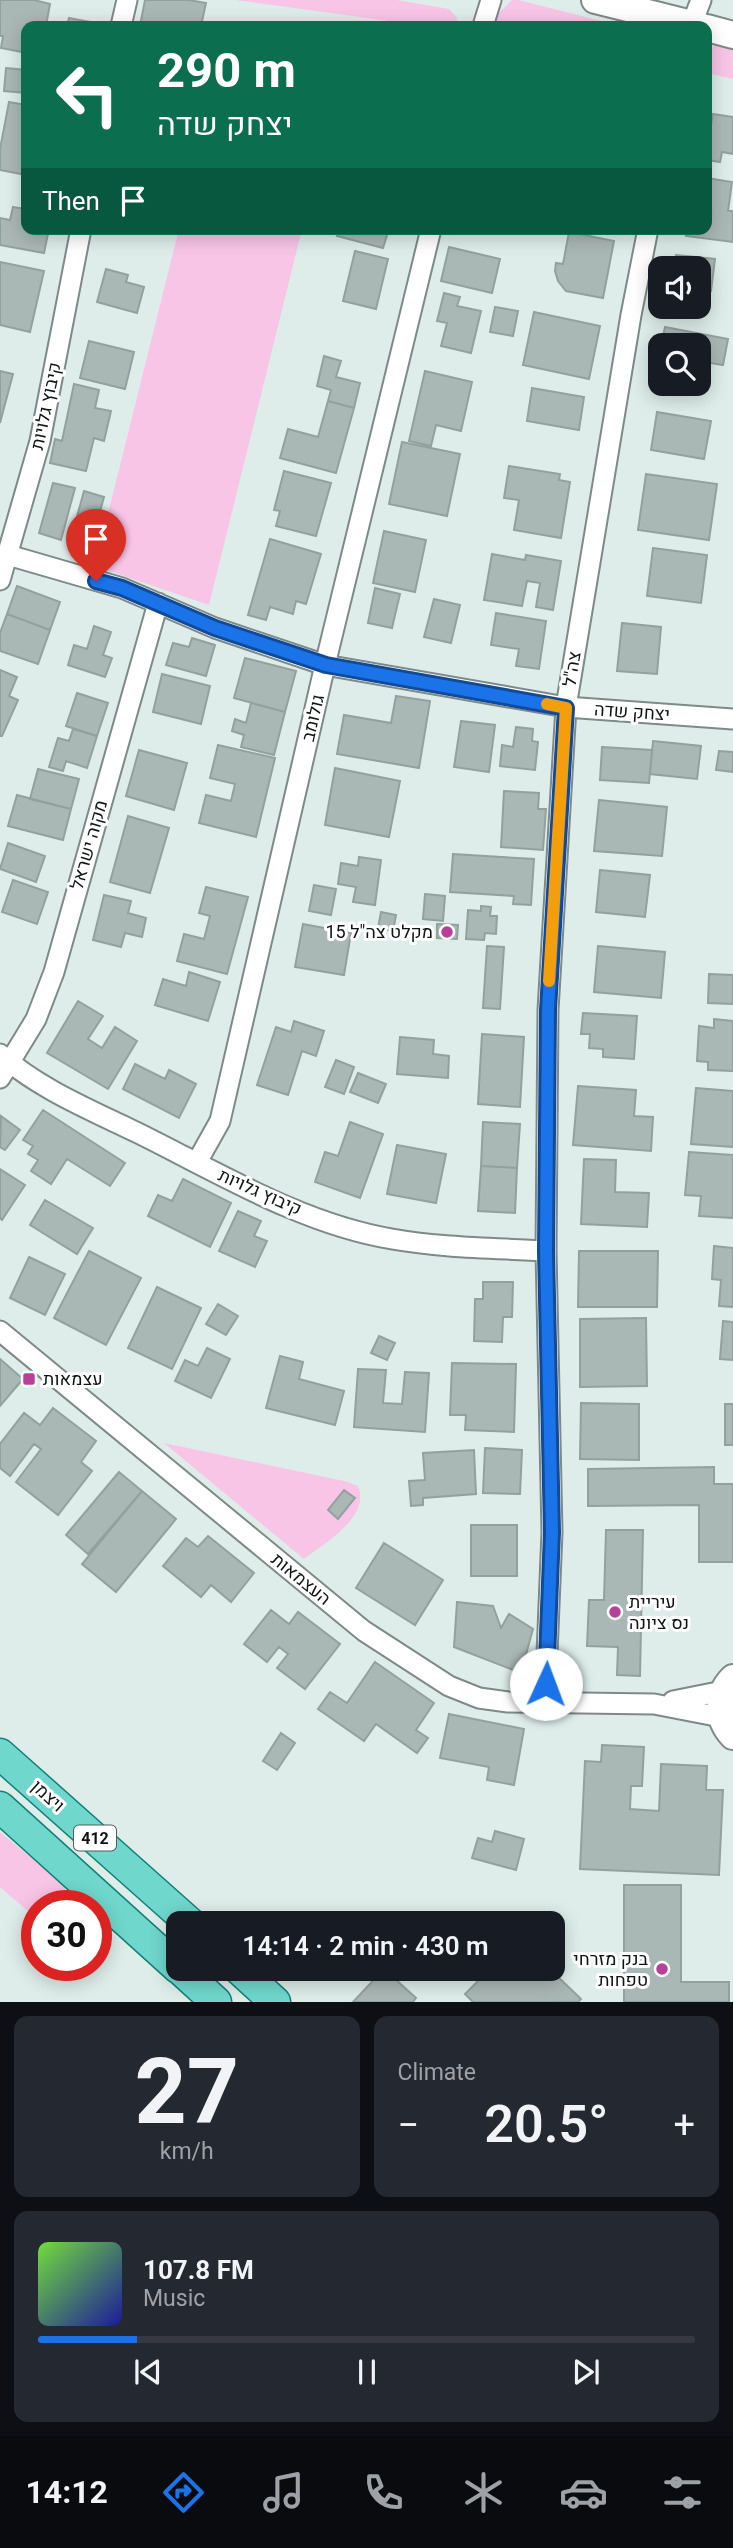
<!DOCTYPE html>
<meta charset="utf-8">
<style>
body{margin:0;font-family:Roboto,Heebo,sans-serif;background:#242831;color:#f1f3f6;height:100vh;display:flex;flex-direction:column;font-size:26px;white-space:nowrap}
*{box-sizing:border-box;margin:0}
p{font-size:23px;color:#9ea1a6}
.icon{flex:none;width:38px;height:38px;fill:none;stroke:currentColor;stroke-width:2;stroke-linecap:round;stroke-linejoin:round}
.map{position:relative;height:2002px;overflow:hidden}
.panel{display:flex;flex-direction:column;gap:14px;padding:14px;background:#0d0f14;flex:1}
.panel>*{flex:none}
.top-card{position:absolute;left:21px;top:21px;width:691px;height:214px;border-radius:14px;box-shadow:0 4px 18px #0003;background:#0b6e4f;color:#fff;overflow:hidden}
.controls{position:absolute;left:648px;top:256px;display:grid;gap:14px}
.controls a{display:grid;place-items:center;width:63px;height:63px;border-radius:14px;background:#171b24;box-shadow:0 4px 18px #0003;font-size:35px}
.speed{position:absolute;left:21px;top:1890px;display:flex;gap:14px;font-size:35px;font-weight:700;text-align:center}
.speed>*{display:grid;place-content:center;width:91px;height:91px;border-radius:50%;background:#171b24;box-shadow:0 4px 18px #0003;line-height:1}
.speed .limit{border:10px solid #d22;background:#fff;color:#111}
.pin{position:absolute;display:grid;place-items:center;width:60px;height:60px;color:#fff;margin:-72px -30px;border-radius:50% 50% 50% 0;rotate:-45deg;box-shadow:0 0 7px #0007}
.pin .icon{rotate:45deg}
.me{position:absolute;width:77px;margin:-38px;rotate:2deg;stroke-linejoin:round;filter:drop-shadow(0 0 5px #0008)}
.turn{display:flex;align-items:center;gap:24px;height:147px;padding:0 21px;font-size:32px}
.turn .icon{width:91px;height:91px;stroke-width:2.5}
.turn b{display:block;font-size:49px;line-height:60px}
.then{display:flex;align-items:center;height:66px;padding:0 21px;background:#0003;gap:14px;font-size:26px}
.big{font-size:52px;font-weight:600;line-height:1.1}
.panel .card{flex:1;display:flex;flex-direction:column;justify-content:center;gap:10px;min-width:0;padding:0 24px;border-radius:14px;background:#242831}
.panel .dial{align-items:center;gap:0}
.dial b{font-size:91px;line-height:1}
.song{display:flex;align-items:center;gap:21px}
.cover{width:84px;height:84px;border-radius:10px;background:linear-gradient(135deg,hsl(100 70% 55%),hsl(240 70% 35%))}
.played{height:7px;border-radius:4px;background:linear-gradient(90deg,#1a73e8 15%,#363941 15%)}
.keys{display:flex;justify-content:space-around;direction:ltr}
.heat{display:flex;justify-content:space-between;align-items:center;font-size:38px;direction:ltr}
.panel .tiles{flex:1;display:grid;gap:14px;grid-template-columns:1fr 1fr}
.card:last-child{grid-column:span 2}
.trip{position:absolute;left:166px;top:1911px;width:399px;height:70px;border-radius:14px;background:#171b24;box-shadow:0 4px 18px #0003;font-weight:600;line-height:70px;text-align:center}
.menu{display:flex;height:112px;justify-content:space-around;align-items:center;background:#090b0e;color:#9ea1a6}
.menu .icon{width:49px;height:49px}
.menu .on{color:#1a73e8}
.menu b{font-size:32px;color:#f1f3f6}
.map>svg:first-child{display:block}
.green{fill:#f8c5e6}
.building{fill:#aab8b5;stroke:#93a19e;stroke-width:2}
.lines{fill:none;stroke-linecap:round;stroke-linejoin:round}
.street-casing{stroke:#7d8a88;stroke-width:23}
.secondary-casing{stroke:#7d8a88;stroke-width:30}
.primary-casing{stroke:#108176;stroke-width:33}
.street{stroke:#fff;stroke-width:19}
.secondary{stroke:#fff;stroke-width:26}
.primary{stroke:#70d7cd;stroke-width:30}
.route-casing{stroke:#114b97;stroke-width:18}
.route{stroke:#1a73e8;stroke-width:12}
.slow{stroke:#f59e0b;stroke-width:12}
.poi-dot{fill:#b74198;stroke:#fff;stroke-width:2.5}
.labels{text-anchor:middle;stroke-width:6;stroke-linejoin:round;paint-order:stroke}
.shield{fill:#fff;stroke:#575a5a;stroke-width:2}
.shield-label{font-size:16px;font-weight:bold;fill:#0f1414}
.street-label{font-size:18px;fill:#0f1414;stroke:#fff}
.poi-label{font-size:18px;fill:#0f1414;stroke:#fff;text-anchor:end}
</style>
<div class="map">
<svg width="733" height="2002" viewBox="0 0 733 2002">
<rect width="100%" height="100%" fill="#deedea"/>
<path class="green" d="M235,0H397L449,9L457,18L456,26H425Z
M512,0H518L621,26H517L492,20Z
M719,44L733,49V79L707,73V49Z
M179,229H302L209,605L95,566Z
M164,1443L344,1481L358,1486C371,1516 325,1543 304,1559Z
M0,1832L62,1883L73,1906H37V1919L0,1887Z"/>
<path class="building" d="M0,0H34L50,4L46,26L27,24L22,52L1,48L3,36H0Z
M145,0H189L206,3L201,26H140Z
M69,18L96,23L95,26H67Z
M6,68L26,70V93L4,91Z
M9,102L26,105V175L0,170V149Z
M713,114L733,117V154L722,152L720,162L707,160V131H710Z
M707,178L732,182L728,211H733V242L686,236L687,229H707Z
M13,207L26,209V229H49L44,253L0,245V218L10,220Z
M339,229H389L383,248L337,236Z
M569,232L614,241L603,298L566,291L558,281L555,271L556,263L563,264Z
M449,247L500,259L492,293L441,281Z
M355,251L388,259L376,309L343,301Z
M676,255L715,259L711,291L698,289V268H674Z
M0,262L44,271L30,332L0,325Z
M106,269L128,275L126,282L144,287L137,313L97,302Z
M444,293L460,297L457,306L481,311L471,353L441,346L447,323L437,321Z
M495,307L518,311L513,336L490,332Z
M534,312L600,326L589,379L523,365Z
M665,327L728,339L723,365L698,361V345H661Z
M89,341L134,352L125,389L80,378Z
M324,356L341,361L336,377L360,383L354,408L328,401L331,390L317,386Z
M0,371L13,374L0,423Z
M425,371L472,382L461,431L436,425L431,446L409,441Z
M74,384L99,390L95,408L111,411L104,441L94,438L86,471L50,463L55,439L62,441Z
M532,388L584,397L579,430L527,421Z
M328,401L354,408L336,473L280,458L288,429L318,437Z
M657,412L711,421L704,459L651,450Z
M402,442L460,454L447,516L389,504Z
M509,466L560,474L559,480L570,482L561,538L514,530L519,500L504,498Z
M284,471L331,483L316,536L276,526L280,511L274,510Z
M646,474L717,484L709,540L638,530Z
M53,483L75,488L61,540L39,533Z
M84,491L104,497L90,547L70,542Z
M384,531L426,540L415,592L373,583Z
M270,539L321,554L306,604L296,601L293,614L270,607L266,620L248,615Z
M653,548L707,555L701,603L647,596Z
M492,554L525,560L526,555L561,561L553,610L536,607L540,583L527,581L522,606L484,600Z
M17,586L60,602L50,630L7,614Z
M375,588L400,594L392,628L368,623Z
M434,599L460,605L451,643L424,637Z
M496,613L546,621L539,669L516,666L519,649L491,645Z
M7,614L50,630L38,664L0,651V633Z
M622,623L661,627L657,674L617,671Z
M94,626L111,632L103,655L112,658L105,677L68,665L74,645L87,649Z
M192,638L215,645L206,676L166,665L173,643L189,647Z
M245,658L296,671L285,712L234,698Z
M0,670L17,677L9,696L18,700L2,736H0Z
M162,674L210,686L201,724L153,712Z
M77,693L108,703L97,736L66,726Z
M396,696L430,701L419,768L337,754L344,715L391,723Z
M251,703L285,712L274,755L241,747L244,735L232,731L235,719L246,723Z
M461,721L495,725L489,772L454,767Z
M516,727L533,729L532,741L538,742L535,770L500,766L502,745L513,747Z
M73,729L97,736L87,768L66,761L63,771L49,767L58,738L69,741Z
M653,741L701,746L697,779L650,774Z
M218,745L275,758L256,837L199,823L206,795L231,801L235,784L210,778Z
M602,747L652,750L649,783L600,780Z
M139,750L187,763L174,810L126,796Z
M719,751L733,752V772L716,770Z
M335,768L400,781L389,837L325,825Z
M38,769L79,779L71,809L30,799Z
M504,791L539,793L538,809H546L543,850L501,847Z
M17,795L71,809L63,840L8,826Z
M599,800L667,807L662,856L594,851Z
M128,816L169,828L150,893L110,882Z
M8,843L45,856L36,882L0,869Z
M453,854L534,859L531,905L513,904L514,896L450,892Z
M359,857L381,860L375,905L353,902L356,887L338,884L341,863L358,866Z
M600,870L650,875L645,917L596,912Z
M13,880L48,892L37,924L2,912Z
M314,885L336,889L331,915L309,911Z
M206,887L248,897L227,974L177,961L184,934L204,939L210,916L199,913Z
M425,894L445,896L443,921L423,919Z
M104,895L131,901L128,913L146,918L142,937L125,933L121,947L93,940Z
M481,906L491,907L490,916H497L496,934L485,933L484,940L466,939L468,910L481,911Z
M381,912L396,915L393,931L378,928Z
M303,924L351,933L344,975L295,967Z
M437,924L458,925L457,939L437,938Z
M487,946L504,947L500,1009L483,1008Z
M598,946L665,952L661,998L594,992Z
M189,972L220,982L208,1021L155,1005L163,979L186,986Z
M709,974L733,975V1004L708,1003Z
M78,1001L103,1016L88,1039L102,1048L115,1027L137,1041L108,1089L47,1053Z
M583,1013L637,1016L634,1059L603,1057V1049L589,1048L590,1034H581Z
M714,1019L733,1021V1071L708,1070V1062L697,1061L699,1026L714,1028Z
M294,1021L324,1031L316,1056L302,1051L288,1095L257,1085L276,1027L291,1032Z
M482,1034L524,1037L520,1107L478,1104Z
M400,1037L434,1040L433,1054L449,1056L448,1078L397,1074Z
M336,1060L354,1067L344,1094L325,1087Z
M135,1064L165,1079L169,1070L196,1084L179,1118L123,1089Z
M358,1073L386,1084L378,1103L350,1092Z
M578,1086L636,1090L634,1116L653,1117L651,1151L573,1145Z
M696,1088L733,1091V1147L691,1144Z
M43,1110L125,1163L110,1186L67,1159L51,1184L31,1171L38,1160L28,1154L33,1146L23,1140Z
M1,1116L20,1130L5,1150L0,1147Z
M350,1122L383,1134L360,1198L315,1182L325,1152L338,1156Z
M483,1122L520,1124L517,1168L481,1166Z
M397,1145L446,1154L436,1203L387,1194Z
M689,1152L733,1155V1218L699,1216L701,1196L685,1195Z
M584,1159L616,1160L615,1192L649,1193L647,1227L581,1224Z
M481,1166L517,1168L515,1213L478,1211Z
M0,1169L25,1185L2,1220L0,1218Z
M183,1179L231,1203L210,1247L148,1216L158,1195L172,1201Z
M45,1200L93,1228L77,1254L30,1225Z
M238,1211L261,1221L254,1236L267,1241L255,1267L219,1251Z
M714,1246L733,1248V1307L719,1306L721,1280L712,1279Z
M89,1251L141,1278L106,1345L54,1318Z
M579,1251H658L657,1307H578Z
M29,1257L65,1274L45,1315L10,1298Z
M483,1282H513L512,1317H503L502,1342L474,1341L475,1299H483Z
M157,1287L201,1308L172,1369L128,1348Z
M218,1304L238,1316L226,1335L206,1324Z
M646,1318L647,1386L580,1387V1319Z
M723,1321L733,1322V1360L720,1359Z
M379,1336L395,1343L387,1360L371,1353Z
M207,1348L230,1359L211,1398L175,1381L185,1360L198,1366Z
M280,1356L303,1362L299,1379L344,1391L335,1425L266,1408Z
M0,1359L23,1379L0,1406Z
M452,1363L516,1364L514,1432L465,1430L466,1415H450Z
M358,1369L386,1370L383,1403L402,1404L405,1372L429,1373L425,1432L354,1427Z
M581,1403L639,1404V1460L580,1459Z
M725,1404H733V1445H725Z
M53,1408L96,1441L81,1462L92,1471L58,1515L16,1482L41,1449L34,1444L10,1476L0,1468V1444L24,1413L40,1425Z
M485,1448L522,1450L520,1494L483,1493Z
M474,1450L476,1494L423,1498V1505L411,1506L409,1481L425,1480L423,1453Z
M714,1467V1484H733V1562H699V1505L588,1506V1469Z
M119,1472L142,1491L88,1554L66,1535Z
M344,1490L355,1498L338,1519L328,1510Z
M142,1491L176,1519L116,1592L82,1564Z
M471,1525H517V1576H471Z
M606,1530H643L640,1676L617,1675L618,1647L587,1646L589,1600H604Z
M208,1536L254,1573L231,1602L211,1585L201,1597L163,1566L186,1538L198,1547Z
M384,1543L443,1580L415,1625L356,1588Z
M457,1602L493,1606L501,1628L509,1614L533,1629L521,1673L454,1647Z
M271,1610L289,1624L298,1612L340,1644L305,1689L277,1668L288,1654L279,1647L267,1662L244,1644Z
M375,1662L434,1703L416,1730L428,1738L417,1753L376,1724L364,1741L318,1709L330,1692L347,1703Z
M449,1714L524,1729L514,1785L487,1780L489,1767L440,1758Z
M281,1733L295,1743L277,1770L263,1761Z
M602,1745L644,1747L642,1786H631L630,1809L659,1811L661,1764L707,1766L706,1790H723L719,1875L580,1869L585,1761L601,1762Z
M495,1831L524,1839L516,1870L472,1858L478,1838L492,1842Z
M624,1885H681V1982H729V2002H624Z
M384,1969L416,1998L413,2002H353Z
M490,1969H550L581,1999L578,2002H473L465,1994Z"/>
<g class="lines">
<defs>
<path id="street" d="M121,26L127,0
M483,26L491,0
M691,26L701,0
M8,555L122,588L215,628L325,665L566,707L733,719
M0,580L40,441L81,229
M0,1054C39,1089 91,1110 138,1133C219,1173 302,1224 392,1239C443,1248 495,1248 546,1251
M0,1078L36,1019L54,972L158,603
M197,1162L220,1121L325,665L431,229
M0,1331L364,1631L449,1686L479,1698L508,1702L654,1704L721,1717
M673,1701L723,1691
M545,1703L552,1532L546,1251L548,1010L566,707L631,315L648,229"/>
<path id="secondary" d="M595,0L700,26
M707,28L733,35
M733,1678C716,1695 717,1719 733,1736"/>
<path id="primary" d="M0,1754L190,1923
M0,1807L178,1968
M180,1969L216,2002
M239,1969L275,2002"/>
</defs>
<use href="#street" class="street-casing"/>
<use href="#secondary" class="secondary-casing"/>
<use href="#primary" class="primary-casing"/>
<use href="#street" class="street"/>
<use href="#secondary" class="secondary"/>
<use href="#primary" class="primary"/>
</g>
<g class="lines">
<defs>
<path id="route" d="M96,581L122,588L215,628L326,665L566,708L548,1010L546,1251L552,1532L546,1684"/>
</defs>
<use href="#route" class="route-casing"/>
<use href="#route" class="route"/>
<path class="slow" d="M547,704L566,708L549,981"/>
</g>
<g class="poi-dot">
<circle cx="447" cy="932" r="7"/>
<rect x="22" y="1372" width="14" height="14" rx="3.5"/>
<circle cx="615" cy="1612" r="7"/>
<circle cx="662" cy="1969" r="7"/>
</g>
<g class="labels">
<rect class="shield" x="74" y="1825.5" width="42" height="25" rx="5"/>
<g class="shield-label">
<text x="95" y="1844">412</text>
</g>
<g class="street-label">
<text transform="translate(46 406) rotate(-78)" y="6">קיבוץ גלויות</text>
<text transform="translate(572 669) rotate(-81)" y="6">צה"ל</text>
<text transform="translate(632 712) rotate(4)" y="6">יצחק שדה</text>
<text transform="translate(313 718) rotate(-77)" y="6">גולומב</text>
<text transform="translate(89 845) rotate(-74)" y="6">מקוה ישראל</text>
<text transform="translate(260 1192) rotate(24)" y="6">קיבוץ גלויות</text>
<text transform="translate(301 1579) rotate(39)" y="6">העצמאות</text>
<text transform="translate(48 1796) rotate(42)" y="6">ויצמן</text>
</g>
<g class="poi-label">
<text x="433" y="938">מקלט צה"ל 15</text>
<text x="43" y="1385" text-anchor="start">עצמאות</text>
<text x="629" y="1608" text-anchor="start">עיריית<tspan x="629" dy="21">נס ציונה</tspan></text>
<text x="648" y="1965">בנק מזרחי<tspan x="648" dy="21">טפחות</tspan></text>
</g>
</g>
</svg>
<div class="controls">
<a><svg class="icon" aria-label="sound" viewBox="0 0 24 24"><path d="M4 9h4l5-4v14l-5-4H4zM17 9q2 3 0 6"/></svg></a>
<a><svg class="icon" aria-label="search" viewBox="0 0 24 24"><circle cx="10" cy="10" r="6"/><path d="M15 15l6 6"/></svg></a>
</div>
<div class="speed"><div class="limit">30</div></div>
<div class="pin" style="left:96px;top:581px;background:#d93025"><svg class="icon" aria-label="arrive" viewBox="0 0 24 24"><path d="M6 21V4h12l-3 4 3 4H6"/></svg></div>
<svg class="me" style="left:546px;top:1684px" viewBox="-20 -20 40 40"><circle r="19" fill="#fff"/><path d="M0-13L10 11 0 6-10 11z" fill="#1a73e8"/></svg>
<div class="trip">14:14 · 2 min · 430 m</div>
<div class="top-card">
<div class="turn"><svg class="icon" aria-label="left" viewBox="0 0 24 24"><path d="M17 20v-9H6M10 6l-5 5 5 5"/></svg><div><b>290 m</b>יצחק שדה</div></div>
<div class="then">Then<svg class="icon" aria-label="arrive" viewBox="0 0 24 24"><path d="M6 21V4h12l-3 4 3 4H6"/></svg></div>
</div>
</div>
<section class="panel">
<div class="tiles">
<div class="card dial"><b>27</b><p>km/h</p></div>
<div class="card"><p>Climate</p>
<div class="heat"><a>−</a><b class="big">20.5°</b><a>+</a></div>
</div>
<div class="card">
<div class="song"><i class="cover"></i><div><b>107.8 FM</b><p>Music</p></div></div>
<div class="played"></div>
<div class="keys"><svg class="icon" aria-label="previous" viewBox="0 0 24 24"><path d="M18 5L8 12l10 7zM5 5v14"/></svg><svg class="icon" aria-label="pause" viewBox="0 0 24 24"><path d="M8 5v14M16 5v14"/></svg><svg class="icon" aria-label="next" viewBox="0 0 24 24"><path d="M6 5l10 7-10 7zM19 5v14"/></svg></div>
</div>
</div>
</section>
<nav class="menu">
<b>14:12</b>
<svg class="icon on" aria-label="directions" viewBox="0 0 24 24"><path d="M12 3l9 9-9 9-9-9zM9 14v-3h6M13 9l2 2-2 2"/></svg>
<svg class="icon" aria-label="music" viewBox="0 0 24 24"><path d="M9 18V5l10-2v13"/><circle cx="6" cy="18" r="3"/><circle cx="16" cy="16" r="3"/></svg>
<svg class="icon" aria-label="phone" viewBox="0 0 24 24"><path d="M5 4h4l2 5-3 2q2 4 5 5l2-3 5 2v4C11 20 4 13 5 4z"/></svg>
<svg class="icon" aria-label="climate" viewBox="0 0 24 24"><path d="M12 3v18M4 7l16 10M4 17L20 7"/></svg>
<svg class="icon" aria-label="car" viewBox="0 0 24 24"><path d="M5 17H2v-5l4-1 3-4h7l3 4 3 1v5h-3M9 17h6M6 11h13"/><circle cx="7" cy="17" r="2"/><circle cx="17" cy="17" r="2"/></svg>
<svg class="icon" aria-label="filters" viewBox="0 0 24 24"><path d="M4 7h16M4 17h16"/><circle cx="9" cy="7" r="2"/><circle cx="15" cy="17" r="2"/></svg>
</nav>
